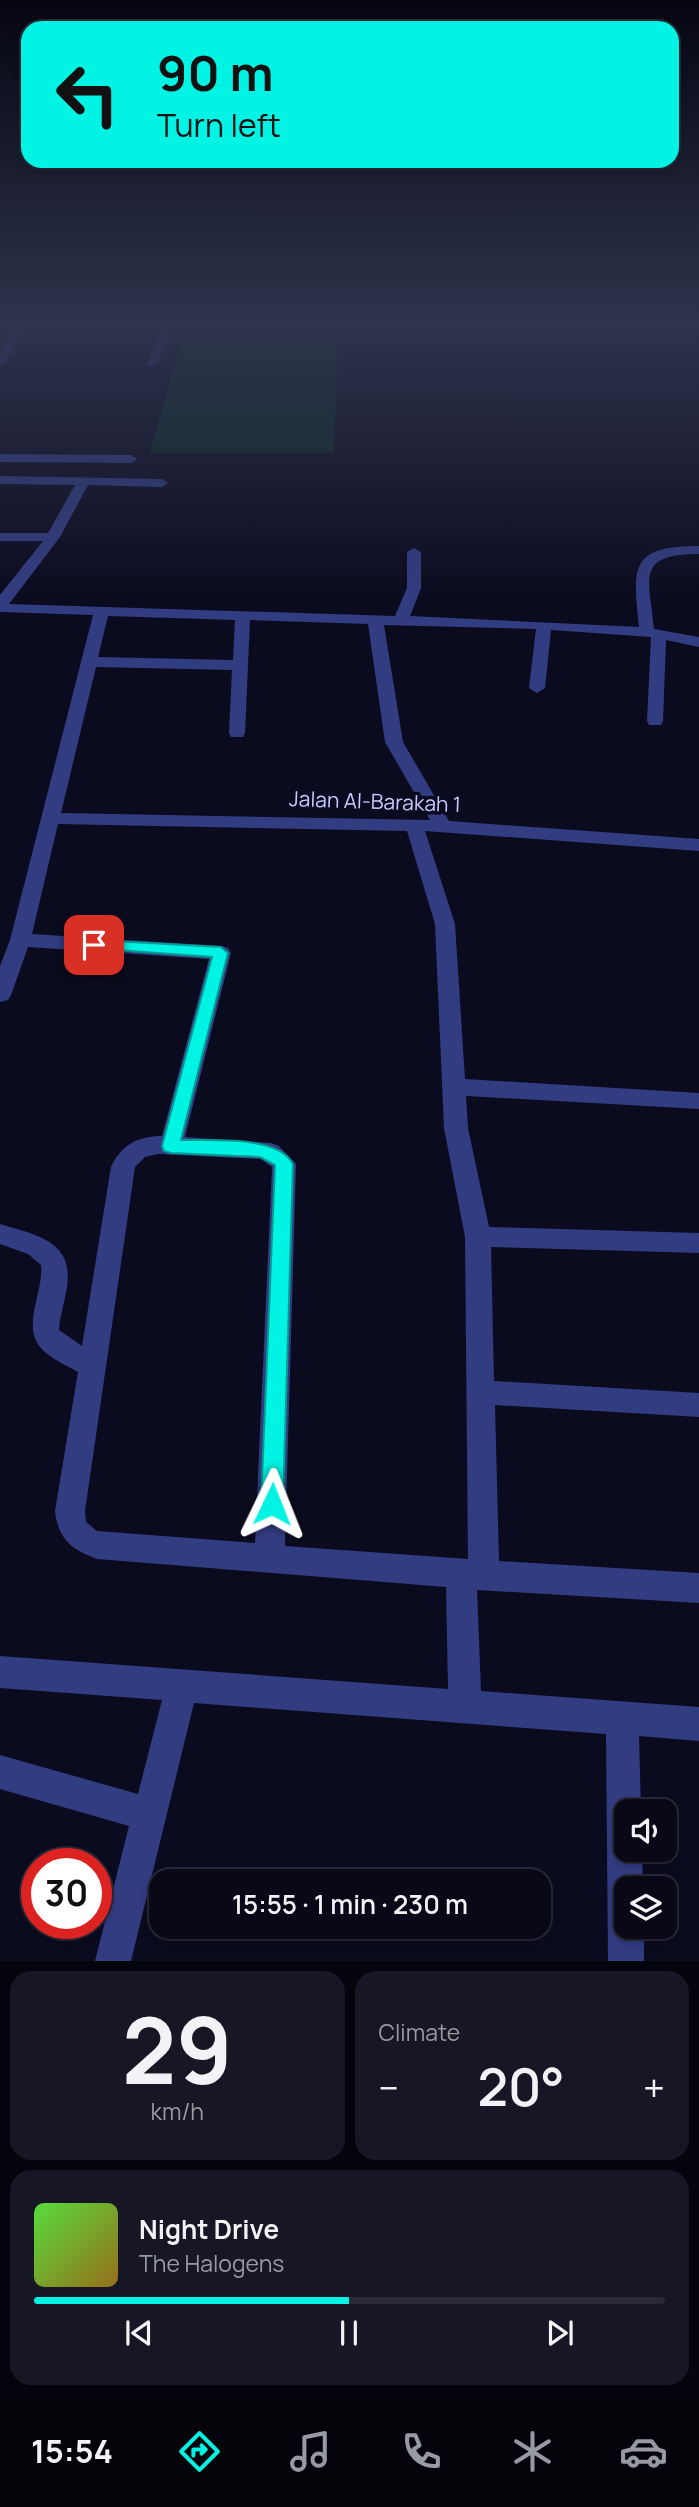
<!DOCTYPE html>
<meta charset="utf-8">
<style>
body{margin:0;font-family:Manrope,sans-serif;background:#161624;color:#f1f3f6;height:100vh;display:flex;flex-direction:column;font-size:26px;white-space:nowrap}
*{box-sizing:border-box;margin:0}
p{font-size:23px;color:#989aa1}
.icon{flex:none;width:38px;height:38px;fill:none;stroke:currentColor;stroke-width:2;stroke-linecap:round;stroke-linejoin:round}
.map{position:relative;height:1961px;overflow:hidden}
.side{display:flex;flex-direction:column;gap:10px;padding:10px;background:#04040d;flex:1}
.side>*{flex:none}
.guide{position:absolute;left:21px;top:21px;width:658px;height:147px;border-radius:21px;box-shadow:0 4px 10px #0003,0 0 0 2px #292936;background:#00f3e3;color:#111;overflow:hidden}
.controls{position:absolute;left:614px;top:1799px;display:grid;gap:14px}
.controls a{display:grid;place-items:center;width:63px;height:63px;border-radius:14px;background:#080817;box-shadow:0 4px 10px #0003,0 0 0 2px #292936;font-size:35px}
.speed{position:absolute;left:21px;top:1848px;display:flex;gap:14px;font-size:35px;font-weight:700;text-align:center}
.speed>*{display:grid;place-content:center;width:91px;height:91px;border-radius:50%;background:#080817;box-shadow:0 4px 10px #0003,0 0 0 2px #292936;line-height:1}
.speed .limit{border:10px solid #d22;background:#fff;color:#111}
.pin{position:absolute;display:grid;place-items:center;width:60px;height:60px;color:#fff;margin:-30px;border-radius:14px;box-shadow:0 4px 10px #0006}
.me{position:absolute;width:77px;margin:-38px;rotate:2deg;stroke-linejoin:round;filter:drop-shadow(0 0 5px #0008)}
.turn{display:flex;align-items:center;gap:24px;height:147px;padding:0 21px;font-size:32px}
.turn .icon{width:91px;height:91px;stroke-width:2.5}
.turn b{display:block;font-size:49px;line-height:60px}
.big{font-size:52px;font-weight:600;line-height:1.1}
.side .card{flex:1;display:flex;flex-direction:column;justify-content:center;gap:10px;min-width:0;padding:0 24px;border-radius:21px;background:#161624}
.side .dial{align-items:center;gap:0}
.dial b{font-size:91px;line-height:1}
.song{display:flex;align-items:center;gap:21px}
.cover{width:84px;height:84px;border-radius:10px;background:linear-gradient(135deg,hsl(110 70% 55%),hsl(40 70% 35%))}
.played{height:7px;border-radius:4px;background:linear-gradient(90deg,#00f3e3 50%,#292936 50%)}
.keys{display:flex;justify-content:space-around;direction:ltr}
.heat{display:flex;justify-content:space-between;align-items:center;font-size:38px;direction:ltr}
.side .tiles{flex:1;display:grid;gap:10px;grid-template-columns:1fr 1fr}
.card:last-child{grid-column:span 2}
.trip{position:absolute;left:149px;top:1869px;width:402px;height:70px;border-radius:21px;background:#080817;box-shadow:0 4px 10px #0003,0 0 0 2px #292936;font-weight:600;line-height:70px;text-align:center}
.tabs{display:flex;height:112px;justify-content:space-around;align-items:center;background:#030309;color:#989aa1}
.tabs .icon{width:49px;height:49px}
.tabs .active{color:#00f3e3}
.tabs b{font-size:32px;color:#f1f3f6}
.map>svg:first-child{display:block}
.green{fill:#0d2923}
.lines{fill:none;stroke-linecap:round;stroke-linejoin:round}
.minor{fill:#323c81;fill-rule:evenodd}
.route{fill:#00f3e3;stroke:#009e94;stroke-width:2}
.labels{text-anchor:middle;stroke-width:7;stroke-linejoin:round;paint-order:stroke}
.street-label{font-size:21px;fill:#c8cbff;stroke:#0b0b1f}
</style>
<div class="map">
<svg width="699" height="1961" viewBox="0 0 699 1961">
<rect width="100%" height="100%" fill="#0b0b1f"/>
<path class="green" d="M182,337H338L334,453H150Z"/>
<g class="lines">
<path class="minor" d="M15,326H25L5,363L0,366V353Z
M162,326H172L157,364L148,366L147,364Z
M0,454L131,455L137,459L131,463L0,462Z
M0,476L162,479L168,483L162,487L88,485L60,537L9,604L395,616L407,588V552L414,548L421,552V588L410,616L639,627C633,567 629,546 699,546V554C635,554 649,578 654,629L699,637V647L666,640L663,721L661,725H649L647,721L651,637L551,630L545,688L537,693L529,688L536,629L384,625L403,742L449,821L699,839V851L425,831L455,924L465,1079L699,1093V1109L466,1096L468,1128L489,1227L699,1233V1253L491,1247L494,1381L699,1393V1417L495,1405L499,1561L699,1573V1603L477,1590L481,1691L699,1707V1741L639,1736L641,1811H626V1850H642L643,1888H626V1927H644V1961H608L606,1734L194,1703L131,1961H95L129,1826L0,1789V1755L138,1794L162,1700L0,1688V1656L448,1689L446,1587L97,1559C72,1550 58,1539 55,1511L78,1372C66,1365 49,1358 40,1347C22,1325 44,1291 41,1265L28,1254L0,1244V1224C34,1235 74,1239 67,1287C65,1301 60,1315 59,1330L82,1346L111,1167C121,1145 138,1136 162,1136L209,959L28,947L11,995L8,1000L0,1002V966L10,940L93,615L0,612V595L43,541H0V533H48L75,485L0,484ZM108,616L235,620L233,660L98,657ZM250,620L368,624L385,742L430,820L61,813L96,667L232,670L229,733L231,737H243L245,733ZM58,824L407,831L435,924L444,1128L465,1237L468,1559L285,1546L296,1164L279,1146L271,1143L185,1137L231,953L228,948L221,946L32,934ZM158,1154L261,1159L272,1167L255,1543L97,1531L86,1522L85,1511L135,1167L145,1157Z"/>
</g>
<linearGradient id="sky" x2="0" y2="1"><stop stop-color="#060611"/><stop offset="0.54" stop-color="#2e344d"/><stop offset="1" stop-color="#2e344d" stop-opacity="0"/></linearGradient>
<rect width="699" height="600" fill="url(#sky)"/>
<path class="route" d="M94,940L221,947L228,953L181,1140C211,1141 278,1135 293,1164L283,1504L280,1512L272,1515L264,1512L261,1504L275,1165L260,1157L171,1153L164,1151L162,1146L212,957L89,948L86,945L89,941Z"/>
<g class="labels">
<g class="street-label">
<text transform="translate(375 802) rotate(2)" y="7">Jalan Al-Barakah 1</text>
</g>
</g>
</svg>
<div class="controls">
<a><svg class="icon" aria-label="sound" viewBox="0 0 24 24"><path d="M4 9h4l5-4v14l-5-4H4zM17 9q2 3 0 6"/></svg></a>
<a><svg class="icon" aria-label="layers" viewBox="0 0 24 24"><path d="M12 4l9 5-9 5-9-5zM3 14l9 5 9-5"/></svg></a>
</div>
<div class="speed"><div class="limit">30</div></div>
<div class="pin" style="left:94px;top:945px;background:#d93025"><svg class="icon" aria-label="arrive" viewBox="0 0 24 24"><path d="M6 21V4h12l-3 4 3 4H6"/></svg></div>
<svg class="me" style="left:272px;top:1504px" viewBox="-20 -20 40 40"><path d="M0-17L14 15 0 8-14 15z" fill="#00f3e3" stroke="#fff" stroke-width="4"/></svg>
<div class="trip">15:55 · 1 min · 230 m</div>
<div class="guide">
<div class="turn"><svg class="icon" aria-label="left" viewBox="0 0 24 24"><path d="M17 20v-9H6M10 6l-5 5 5 5"/></svg><div><b>90 m</b>Turn left</div></div>
</div>
</div>
<section class="side">
<div class="tiles">
<div class="card dial"><b>29</b><p>km/h</p></div>
<div class="card"><p>Climate</p>
<div class="heat"><a>−</a><b class="big">20°</b><a>+</a></div>
</div>
<div class="card">
<div class="song"><i class="cover"></i><div><b>Night Drive</b><p>The Halogens</p></div></div>
<div class="played"></div>
<div class="keys"><svg class="icon" aria-label="previous" viewBox="0 0 24 24"><path d="M18 5L8 12l10 7zM5 5v14"/></svg><svg class="icon" aria-label="pause" viewBox="0 0 24 24"><path d="M8 5v14M16 5v14"/></svg><svg class="icon" aria-label="next" viewBox="0 0 24 24"><path d="M6 5l10 7-10 7zM19 5v14"/></svg></div>
</div>
</div>
</section>
<nav class="tabs">
<b>15:54</b>
<svg class="icon active" aria-label="directions" viewBox="0 0 24 24"><path d="M12 3l9 9-9 9-9-9zM9 14v-3h6M13 9l2 2-2 2"/></svg>
<svg class="icon" aria-label="music" viewBox="0 0 24 24"><path d="M9 18V5l10-2v13"/><circle cx="6" cy="18" r="3"/><circle cx="16" cy="16" r="3"/></svg>
<svg class="icon" aria-label="phone" viewBox="0 0 24 24"><path d="M5 4h4l2 5-3 2q2 4 5 5l2-3 5 2v4C11 20 4 13 5 4z"/></svg>
<svg class="icon" aria-label="climate" viewBox="0 0 24 24"><path d="M12 3v18M4 7l16 10M4 17L20 7"/></svg>
<svg class="icon" aria-label="car" viewBox="0 0 24 24"><path d="M5 17H2v-5l4-1 3-4h7l3 4 3 1v5h-3M9 17h6M6 11h13"/><circle cx="7" cy="17" r="2"/><circle cx="17" cy="17" r="2"/></svg>
</nav>
